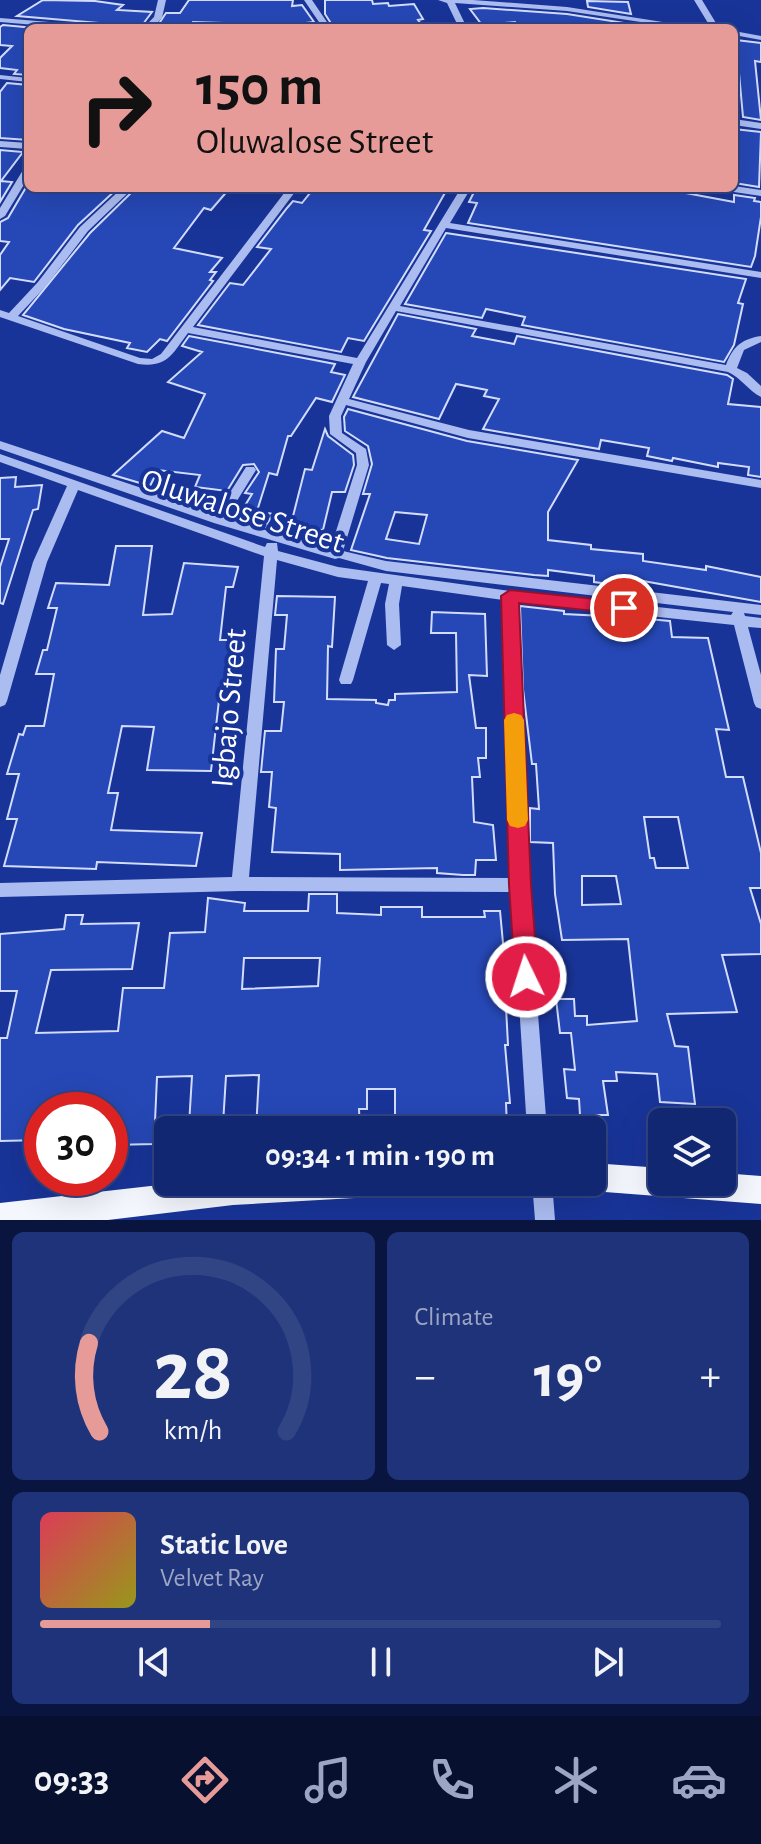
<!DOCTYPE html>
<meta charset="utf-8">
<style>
body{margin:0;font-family:"Alegreya Sans",sans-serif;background:#1f337a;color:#f1f3f6;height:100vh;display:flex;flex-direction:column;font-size:30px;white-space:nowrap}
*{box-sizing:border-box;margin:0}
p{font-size:26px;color:#9ca5c4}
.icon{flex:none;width:44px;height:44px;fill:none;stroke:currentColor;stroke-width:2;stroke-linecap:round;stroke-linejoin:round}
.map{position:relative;height:1220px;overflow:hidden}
.panel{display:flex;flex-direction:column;gap:12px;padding:12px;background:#0a153f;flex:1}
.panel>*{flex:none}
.hud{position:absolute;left:24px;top:24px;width:714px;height:168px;border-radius:12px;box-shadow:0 8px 32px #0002,0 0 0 2px #314484;background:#e69b98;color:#111;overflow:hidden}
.controls{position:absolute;left:648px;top:1108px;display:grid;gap:16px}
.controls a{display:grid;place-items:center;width:88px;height:88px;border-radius:12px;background:#122772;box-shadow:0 8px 32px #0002,0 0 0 2px #314484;font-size:40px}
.speed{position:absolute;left:24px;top:1092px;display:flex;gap:16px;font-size:40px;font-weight:700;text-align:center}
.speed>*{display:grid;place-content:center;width:104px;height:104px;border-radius:50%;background:#122772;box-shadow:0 8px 32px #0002,0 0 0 2px #314484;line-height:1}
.speed .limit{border:12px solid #d22;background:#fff;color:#111}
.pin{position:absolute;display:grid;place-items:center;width:68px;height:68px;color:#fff;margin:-34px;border:4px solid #fff;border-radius:50%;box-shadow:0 2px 8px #0007}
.me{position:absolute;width:88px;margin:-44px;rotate:356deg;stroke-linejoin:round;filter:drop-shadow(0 0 6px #0008)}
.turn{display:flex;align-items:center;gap:28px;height:168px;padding:0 40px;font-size:36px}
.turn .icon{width:104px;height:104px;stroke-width:2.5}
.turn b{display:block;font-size:56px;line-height:68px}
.big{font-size:60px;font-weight:700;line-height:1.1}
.panel .tile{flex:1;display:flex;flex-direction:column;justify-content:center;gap:12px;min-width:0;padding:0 28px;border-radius:12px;background:#1f337a}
.panel .dial{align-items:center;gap:0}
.dial svg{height:208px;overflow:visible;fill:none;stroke:#314484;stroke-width:7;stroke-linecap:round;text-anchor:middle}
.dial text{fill:#f1f3f6;stroke:none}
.song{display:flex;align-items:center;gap:24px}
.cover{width:96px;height:96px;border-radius:12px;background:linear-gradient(135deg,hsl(350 70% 55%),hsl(60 70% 35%))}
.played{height:8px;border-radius:4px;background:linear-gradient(90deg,#e69b98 25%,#314484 25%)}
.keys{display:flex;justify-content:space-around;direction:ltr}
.heat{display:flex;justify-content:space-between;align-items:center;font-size:44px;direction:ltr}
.panel .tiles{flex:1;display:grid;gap:12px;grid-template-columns:1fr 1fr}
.tile:last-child{grid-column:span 2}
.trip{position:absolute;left:154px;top:1116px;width:452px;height:80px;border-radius:12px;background:#122772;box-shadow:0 8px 32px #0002,0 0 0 2px #314484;font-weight:700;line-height:80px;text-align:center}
.menu{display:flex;height:128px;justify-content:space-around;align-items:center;background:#07102e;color:#9ca5c4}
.menu .icon{width:56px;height:56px}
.menu .active{color:#e69b98}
.menu b{font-size:36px;color:#f1f3f6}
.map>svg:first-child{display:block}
.building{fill:#2648b6;stroke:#d3dcfc;stroke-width:2;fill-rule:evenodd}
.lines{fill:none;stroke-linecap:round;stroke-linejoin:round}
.minor{fill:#abbcf1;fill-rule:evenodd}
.major{fill:#f5f7ff;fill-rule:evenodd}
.route{fill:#e11d48;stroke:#92132f;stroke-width:2}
.slow{fill:#f59e0b}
.labels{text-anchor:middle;stroke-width:8;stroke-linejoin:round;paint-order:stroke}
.street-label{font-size:32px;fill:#fff;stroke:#183498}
</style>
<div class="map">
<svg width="761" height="1220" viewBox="0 0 761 1220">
<rect width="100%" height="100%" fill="#183498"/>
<path class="building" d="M43,0L95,1L123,5L117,10L152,12L140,28H106L99,23L17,16Z
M189,0H293L292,6L302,5L314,22L264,28L258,24L193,22L188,28H156L166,13H180Z
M325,0H372L373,4L388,3L389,6L414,4L423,19L418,20L424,28H334L325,14Z
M587,1L628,2L631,14L588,7Z
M483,8L567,14L631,24V28H549L550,25L518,27L515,22L482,25L470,9Z
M3,25L35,28H28V75L14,74L17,70L0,68V58L12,46L0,45V27Z
M736,40L761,43V62L755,61L761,120L743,117Z
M7,83L28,85V140L0,138V92Z
M734,129L761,132L759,187L734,183Z
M0,150L23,152L1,181L12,182L0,202Z
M28,184V188H118L78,225L34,282L10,278L0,290V255L9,242L0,241V222L8,218Z
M136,188H230L211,210L204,208L174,248L222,258L210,272H216L210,280L213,281L167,341L160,339L147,352L127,348L130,343L64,329L23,315L90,233Z
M314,188H425L446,191L424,230L431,231L364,341L348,338L341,352L198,325L230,283L243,285L271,249L257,247L287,208L293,201L302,203Z
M476,188H564L586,191L588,188H659L734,202V195L755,198L754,201L761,202V217L755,256L751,267L468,223L477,203L469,202Z
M446,233L746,279L738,303L743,304L734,345L724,362L522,325L525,317L501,312L486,309L482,318L405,304Z
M398,314L476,329L472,336L509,343L514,344L517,336L727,375L733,379L728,404L761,407V477L748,475L749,467L718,463V467L673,458L672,461L647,456L649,448L601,440L599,449L483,429L499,399L484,396L487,390L456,384L439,419L353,397Z
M189,336L335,364L331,372L345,375L332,402L316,398L291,436H288L277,475L269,473L257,511L273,514L265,527L238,517L252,494L245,493L259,472L254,464L243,465L227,491L195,487L200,475L158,470L150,486L113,475L162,431L184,438L205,394L168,382L202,352L182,346Z
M348,409L467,441L578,460L548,512V540L591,545V549L643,554V561L706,570V566L761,577V602L643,581V584L626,583V586L594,582V576L548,570V576L534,575L387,558L351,550L370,494H363L372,464L368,446L345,431L344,417ZM395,512L427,515L419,544L386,539Z
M325,429L328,436L353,455L354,465L345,492H332L323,530L290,528L305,469L312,470Z
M16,477L15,487L42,485L38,509L33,510L3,604L0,603V567L9,539H0V478Z
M116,546H152L143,615L172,614L184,563L238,567L233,587H226L220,640H241L236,685L232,700H219L211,771L147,770L154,727L122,726L108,793H118L111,830L202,833L196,866L97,862L96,869L4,866L17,819H7L19,774H7L19,734L23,735L26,726H44L54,674H36L43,650H47L57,608H48L56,583L109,585Z
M277,596L335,597L332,647L328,646L327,699L376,700V703L388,705L389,700H395V694L457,692L456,633H431L432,612L485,614L487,676L469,675L476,728H486V758H478L480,777H472L474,822L493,825L496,860H476L475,875H463L437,873V868L340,870V854L272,852L276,808L269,807L272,772H261L265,731H281L284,702H274L276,649H284L287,615H275Z
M520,606L564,611V614L604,616L605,629H638L637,618L670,621L672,637L708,638L729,730L716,729L726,777H743L761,853V888H750L761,924V954L722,955L737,1012L667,1014L675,1046L688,1047L695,1104L660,1102L657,1074L616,1072L617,1081H603L608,1115H580L579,1099L567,1098L564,1069L575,1070L571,1033H560L556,999H574L575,1016H587V1025L637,1021L628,939L562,940L555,894L553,843L530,842V808L539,809L536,764H532L523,689ZM644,817H678L688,868H656L654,858H650ZM582,876H616L621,904L582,905Z
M309,894H337V913L381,915V907H422V917H485L484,911H500L509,1007H506L508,1045H505L510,1103H506L507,1128H486L485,1120L395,1119V1089H367V1109H359L360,1130H256L259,1075L226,1076L223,1124L189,1125L192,1076L157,1077L154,1144L110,1145V1110H42V1140L0,1141V1038H7L17,991H0V934L64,929L66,915H83L81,924L139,923L132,969L51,970L36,1033L118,1031L123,988H164L170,933L205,932L208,898L245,903L244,911H308ZM244,958H320L318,986L242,989Z"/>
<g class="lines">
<path class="minor" d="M158,0H166L162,18L152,28H143L154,17Z
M304,0H312L331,28H323Z
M438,0H473L567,7L701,28H681L567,11L455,3L467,28H459L447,3Z
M694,0H702L719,28H711Z
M0,18L99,26L103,28H70L0,22Z
M734,31L761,36V40L734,35Z
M0,75L28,78V82L0,79Z
M734,119L761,123V129L734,125Z
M0,141L28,143V149L0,147Z
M28,167V178L5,216L0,219V208L23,170Z
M734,186L761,190V196L727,191L722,188H734Z
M122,188H133L88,231L46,286L18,316L140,358L152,359L161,354L288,188H298L193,327L357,358L461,188H471L450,223L761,272V278L446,228L400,306L726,365C733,346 742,339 761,336V342L744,350L737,368L747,373L761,386V397C749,391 741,378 728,372L396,311L366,362L349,399L469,430L761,480V488L468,438L346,405L341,416L342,433L366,449L369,465L343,551L386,561L761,605V615L744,613L745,616L761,618V628L748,627L761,675V709L756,707L754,703L734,625L517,602L528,885L547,1130H527L512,892L240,891L0,897V883L232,877L264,556L78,490L47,562L7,701L5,705L0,707V675L33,562L67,486L0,462V454L265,547L267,543H277L278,551L338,567L510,591L731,615L733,612L386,571L339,558L335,559L214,523L0,449V441L217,513L246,467H254L256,470L227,517L277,534L331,547L357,465L356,453L330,434L329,416L353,364L188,333C172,354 168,368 138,364L0,317V310L9,313L38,282L80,227ZM277,560L338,577L368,581L339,680L341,684H351L353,680L381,583L389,584L385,604L387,645L394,650L401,645L399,604L402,586L503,600L511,878L249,877Z
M532,1182H552L555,1220H535Z"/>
<path class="major" d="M592,1163L662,1168V1182H722V1173L761,1176V1204L592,1191L582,1187L580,1182H592Z
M186,1182H403L399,1192L389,1196L233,1205L108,1220H0V1203Z"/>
</g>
<path class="route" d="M510,590L624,602L633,608L624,614L519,603L531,885L538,977L535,984L526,987L518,984L515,977L509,885L501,596Z"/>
<path class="slow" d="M514,713L521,715L524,720L528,820L525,826L518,828L510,826L507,820L504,720L507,715Z"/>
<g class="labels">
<g class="street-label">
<text transform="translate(243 510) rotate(18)" y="11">Oluwalose Street</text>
<text transform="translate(228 708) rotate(-85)" y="11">Igbajo Street</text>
</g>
</g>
</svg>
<div class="controls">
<a><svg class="icon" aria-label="layers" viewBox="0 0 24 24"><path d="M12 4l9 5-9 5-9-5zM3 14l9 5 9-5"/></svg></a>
</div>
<div class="speed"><div class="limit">30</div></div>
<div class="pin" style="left:624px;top:608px;background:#d93025"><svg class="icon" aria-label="arrive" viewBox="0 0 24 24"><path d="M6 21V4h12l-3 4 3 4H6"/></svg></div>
<svg class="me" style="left:526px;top:977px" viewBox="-20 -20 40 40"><circle r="17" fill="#e11d48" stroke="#fff" stroke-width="3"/><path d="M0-11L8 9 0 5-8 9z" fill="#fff"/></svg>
<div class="trip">09:34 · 1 min · 190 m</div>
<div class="hud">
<div class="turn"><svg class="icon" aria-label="right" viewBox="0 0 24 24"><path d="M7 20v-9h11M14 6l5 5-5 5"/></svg><div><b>150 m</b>Oluwalose Street</div></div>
</div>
</div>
<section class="panel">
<div class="tiles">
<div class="tile dial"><svg viewBox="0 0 100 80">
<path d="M14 69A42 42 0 1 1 86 69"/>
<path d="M14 69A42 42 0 0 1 10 35" stroke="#e69b98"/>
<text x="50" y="56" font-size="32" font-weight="700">28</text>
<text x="50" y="72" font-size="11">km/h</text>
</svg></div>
<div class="tile"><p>Climate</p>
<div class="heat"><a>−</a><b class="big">19°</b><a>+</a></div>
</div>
<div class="tile">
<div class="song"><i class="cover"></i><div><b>Static Love</b><p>Velvet Ray</p></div></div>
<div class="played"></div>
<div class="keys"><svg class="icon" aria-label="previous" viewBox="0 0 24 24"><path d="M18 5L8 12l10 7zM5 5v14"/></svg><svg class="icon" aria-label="pause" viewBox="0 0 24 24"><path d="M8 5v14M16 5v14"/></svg><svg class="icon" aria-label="next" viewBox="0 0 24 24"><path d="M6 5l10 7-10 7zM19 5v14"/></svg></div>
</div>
</div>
</section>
<nav class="menu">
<b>09:33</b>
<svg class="icon active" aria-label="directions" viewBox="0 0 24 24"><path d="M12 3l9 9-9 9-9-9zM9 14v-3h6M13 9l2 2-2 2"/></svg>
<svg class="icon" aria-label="music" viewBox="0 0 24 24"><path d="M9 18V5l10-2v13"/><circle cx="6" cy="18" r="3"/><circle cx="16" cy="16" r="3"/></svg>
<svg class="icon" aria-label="phone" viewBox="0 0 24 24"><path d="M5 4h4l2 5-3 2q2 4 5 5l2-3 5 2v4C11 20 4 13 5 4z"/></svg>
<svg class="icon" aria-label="climate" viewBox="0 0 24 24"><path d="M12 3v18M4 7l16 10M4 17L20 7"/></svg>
<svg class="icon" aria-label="car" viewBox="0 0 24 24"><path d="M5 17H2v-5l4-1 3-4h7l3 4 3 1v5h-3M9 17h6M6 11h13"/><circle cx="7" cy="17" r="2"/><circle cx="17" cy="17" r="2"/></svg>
</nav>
